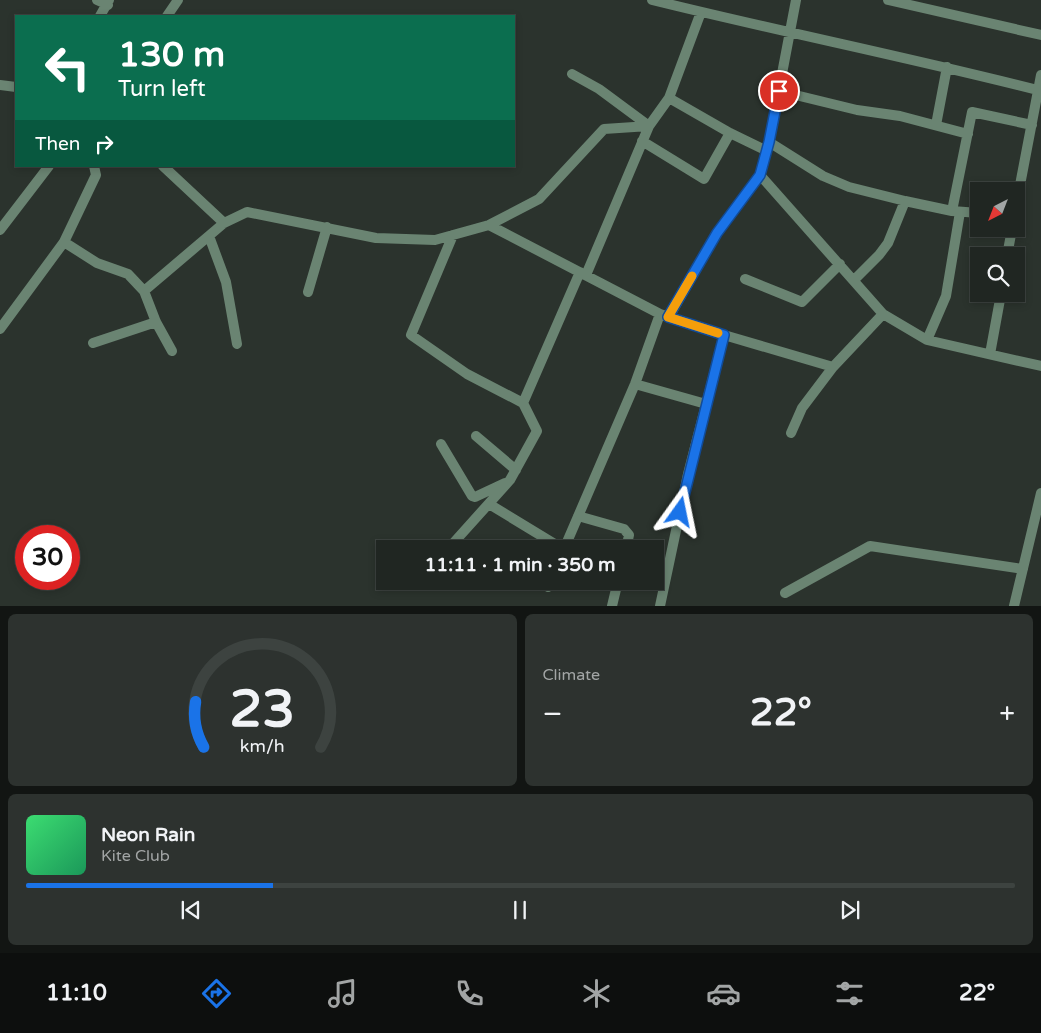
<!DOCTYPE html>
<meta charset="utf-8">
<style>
body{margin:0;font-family:"Varela Round",sans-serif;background:#2d322f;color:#f1f3f6;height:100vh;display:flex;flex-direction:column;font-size:19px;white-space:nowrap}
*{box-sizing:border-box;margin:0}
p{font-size:16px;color:#a2a5a5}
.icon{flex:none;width:28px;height:28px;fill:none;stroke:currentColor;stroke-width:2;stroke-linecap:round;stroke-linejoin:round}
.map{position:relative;height:606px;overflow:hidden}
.side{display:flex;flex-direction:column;gap:8px;padding:8px;background:#121513;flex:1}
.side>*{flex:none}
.banner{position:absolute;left:15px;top:15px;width:500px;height:152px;border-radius:0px;box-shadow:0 2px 8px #0003,0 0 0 1px #3d4340;background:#0b6e4f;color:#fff;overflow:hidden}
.needle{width:32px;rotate:222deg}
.tools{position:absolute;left:970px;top:182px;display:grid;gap:10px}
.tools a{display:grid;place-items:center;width:55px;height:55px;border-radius:0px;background:#202622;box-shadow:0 2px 8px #0003,0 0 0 1px #3d4340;font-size:25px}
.speed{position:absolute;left:15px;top:525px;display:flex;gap:10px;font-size:25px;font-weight:700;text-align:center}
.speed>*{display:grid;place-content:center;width:65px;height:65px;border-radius:50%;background:#202622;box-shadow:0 2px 8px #0003,0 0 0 1px #3d4340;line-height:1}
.speed .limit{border:8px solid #d22;background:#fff;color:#111}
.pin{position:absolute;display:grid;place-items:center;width:42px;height:42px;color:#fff;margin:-21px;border:2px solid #fff;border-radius:50%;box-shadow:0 1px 5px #0007}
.me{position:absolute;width:55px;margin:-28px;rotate:12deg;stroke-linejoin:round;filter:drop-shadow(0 0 4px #0008)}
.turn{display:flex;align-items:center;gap:18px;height:105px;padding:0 20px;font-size:22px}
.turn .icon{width:65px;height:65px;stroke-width:2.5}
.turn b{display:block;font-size:35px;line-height:42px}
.then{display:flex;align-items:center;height:48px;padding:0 20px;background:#0003;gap:10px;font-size:19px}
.big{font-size:38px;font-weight:800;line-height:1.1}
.side .widget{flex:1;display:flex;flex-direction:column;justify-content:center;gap:8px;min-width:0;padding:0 18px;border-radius:8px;background:#2d322f}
.side .dial{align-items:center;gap:0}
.dial svg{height:130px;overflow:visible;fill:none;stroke:#3d4340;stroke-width:7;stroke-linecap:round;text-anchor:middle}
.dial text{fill:#f1f3f6;stroke:none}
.song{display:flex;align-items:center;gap:15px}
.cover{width:60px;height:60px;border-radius:8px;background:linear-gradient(135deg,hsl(140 70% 55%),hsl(150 70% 35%))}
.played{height:5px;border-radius:2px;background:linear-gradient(90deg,#1a73e8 25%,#3d4340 25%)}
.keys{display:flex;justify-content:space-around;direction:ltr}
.heat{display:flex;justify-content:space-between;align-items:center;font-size:28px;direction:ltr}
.side .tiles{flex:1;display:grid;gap:8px;grid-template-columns:1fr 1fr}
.widget:last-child{grid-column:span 2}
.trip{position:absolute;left:376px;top:540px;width:288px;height:50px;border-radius:0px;background:#202622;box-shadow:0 2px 8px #0003,0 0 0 1px #3d4340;font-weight:800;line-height:50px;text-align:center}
.menu{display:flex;height:80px;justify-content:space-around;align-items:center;background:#0d0f0e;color:#a2a5a5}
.menu .icon{width:35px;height:35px}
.menu .current{color:#1a73e8}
.menu b{font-size:22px;color:#f1f3f6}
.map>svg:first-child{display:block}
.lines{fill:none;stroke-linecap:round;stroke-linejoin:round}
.minor{stroke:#6a8472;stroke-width:10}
.route-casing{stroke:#114b97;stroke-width:12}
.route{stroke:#1a73e8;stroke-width:9}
.slow{stroke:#f59e0b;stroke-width:9}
</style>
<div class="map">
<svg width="1041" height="606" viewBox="0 0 1041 606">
<rect width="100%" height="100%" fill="#2b332d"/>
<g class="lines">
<path class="minor" d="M97,0L108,5
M652,0C781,32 912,58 1041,91
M888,0L1041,35
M100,16L109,0
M167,16L178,0
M572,74L599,89L649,126L586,275
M0,85L16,87
M779,91L857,110L900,116L968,134
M669,98L730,133L767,151
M936,125L947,67
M642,141L704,179L730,133
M769,142L823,176L849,187L905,201L952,211L979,213
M163,166L224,223
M760,175L883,314L927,340L1041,366
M1016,206L1041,75
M952,211L972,112L1032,125
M489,225L660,314L724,335L833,367
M0,230L49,166
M453,235L411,335L467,374L523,403
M209,236L226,282L237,344
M64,242L97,263L128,274L144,291L156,322L172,351
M1007,256L1012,229
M745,279L802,302L840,264
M854,280L879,255L888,243L905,201
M144,291L224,223L247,212L376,238L435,240L489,225L539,199L604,129L649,126L669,98L701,12
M308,292L327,227
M669,317L717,233L760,175L769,142L796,0
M0,329L64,242L96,175L94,166
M927,340L946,296L960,212
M93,343L156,322
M990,354L1001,294
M635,384L706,404
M791,433L802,408L833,367L883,314
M476,436L516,470
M441,444L472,496L475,497L505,483
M489,504L563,549
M578,516L624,529L629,535L626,549
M448,549L510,480L537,431L523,403L580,272
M564,549L635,384L660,314
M548,587L550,581
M785,593L870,546L1023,569
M612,606L618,581
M660,606L688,474L724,335
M1014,606L1041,493"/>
</g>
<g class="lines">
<defs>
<path id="route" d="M680,512L724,335L668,317L717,233L760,175L769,142L779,91"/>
</defs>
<use href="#route" class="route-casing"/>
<use href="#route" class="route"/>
<path class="slow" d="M692,276L668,317L718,333"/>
</g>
</svg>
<div class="tools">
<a><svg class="needle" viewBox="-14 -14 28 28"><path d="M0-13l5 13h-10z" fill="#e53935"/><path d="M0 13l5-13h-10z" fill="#a2a5a5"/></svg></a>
<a><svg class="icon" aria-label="search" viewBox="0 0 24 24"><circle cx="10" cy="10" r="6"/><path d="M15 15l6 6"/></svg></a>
</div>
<div class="speed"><div class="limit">30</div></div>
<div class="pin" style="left:779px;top:91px;background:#d93025"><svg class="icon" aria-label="arrive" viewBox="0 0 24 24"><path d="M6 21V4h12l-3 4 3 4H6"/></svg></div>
<svg class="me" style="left:680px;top:512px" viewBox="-20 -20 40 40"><path d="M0-17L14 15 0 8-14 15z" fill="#1a73e8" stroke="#fff" stroke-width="4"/></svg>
<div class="trip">11:11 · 1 min · 350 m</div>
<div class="banner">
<div class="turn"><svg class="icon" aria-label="left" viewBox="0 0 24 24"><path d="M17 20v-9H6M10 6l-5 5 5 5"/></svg><div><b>130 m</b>Turn left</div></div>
<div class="then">Then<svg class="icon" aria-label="right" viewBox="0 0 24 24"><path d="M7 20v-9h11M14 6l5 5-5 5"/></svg></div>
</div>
</div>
<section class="side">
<div class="tiles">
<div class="widget dial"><svg viewBox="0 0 100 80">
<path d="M14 69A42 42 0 1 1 86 69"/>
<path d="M14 69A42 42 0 0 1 9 41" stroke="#1a73e8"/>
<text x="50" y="56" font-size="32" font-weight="700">23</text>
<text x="50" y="72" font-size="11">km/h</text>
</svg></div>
<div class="widget"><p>Climate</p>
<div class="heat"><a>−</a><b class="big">22°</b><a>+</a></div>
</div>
<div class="widget">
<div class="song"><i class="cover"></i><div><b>Neon Rain</b><p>Kite Club</p></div></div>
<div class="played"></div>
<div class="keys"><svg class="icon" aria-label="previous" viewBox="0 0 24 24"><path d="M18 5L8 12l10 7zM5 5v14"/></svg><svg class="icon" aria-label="pause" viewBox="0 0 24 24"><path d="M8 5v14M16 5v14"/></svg><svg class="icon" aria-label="next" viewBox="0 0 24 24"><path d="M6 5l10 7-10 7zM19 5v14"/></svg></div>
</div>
</div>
</section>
<nav class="menu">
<b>11:10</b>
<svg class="icon current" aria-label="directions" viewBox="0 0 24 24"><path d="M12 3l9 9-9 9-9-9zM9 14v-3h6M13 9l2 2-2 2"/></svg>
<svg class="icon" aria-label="music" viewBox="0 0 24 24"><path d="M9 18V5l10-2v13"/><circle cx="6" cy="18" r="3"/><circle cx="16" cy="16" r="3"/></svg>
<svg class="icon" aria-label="phone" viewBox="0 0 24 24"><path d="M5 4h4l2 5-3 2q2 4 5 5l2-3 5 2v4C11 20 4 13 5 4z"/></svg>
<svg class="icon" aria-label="climate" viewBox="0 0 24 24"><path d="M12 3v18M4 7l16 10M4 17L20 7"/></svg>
<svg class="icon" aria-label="car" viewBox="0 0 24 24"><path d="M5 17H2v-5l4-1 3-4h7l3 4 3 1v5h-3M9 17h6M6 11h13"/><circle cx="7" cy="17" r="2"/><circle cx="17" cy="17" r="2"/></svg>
<svg class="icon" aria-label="filters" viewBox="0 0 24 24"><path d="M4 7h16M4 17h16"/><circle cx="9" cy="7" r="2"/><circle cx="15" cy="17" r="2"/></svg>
<b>22°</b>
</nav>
